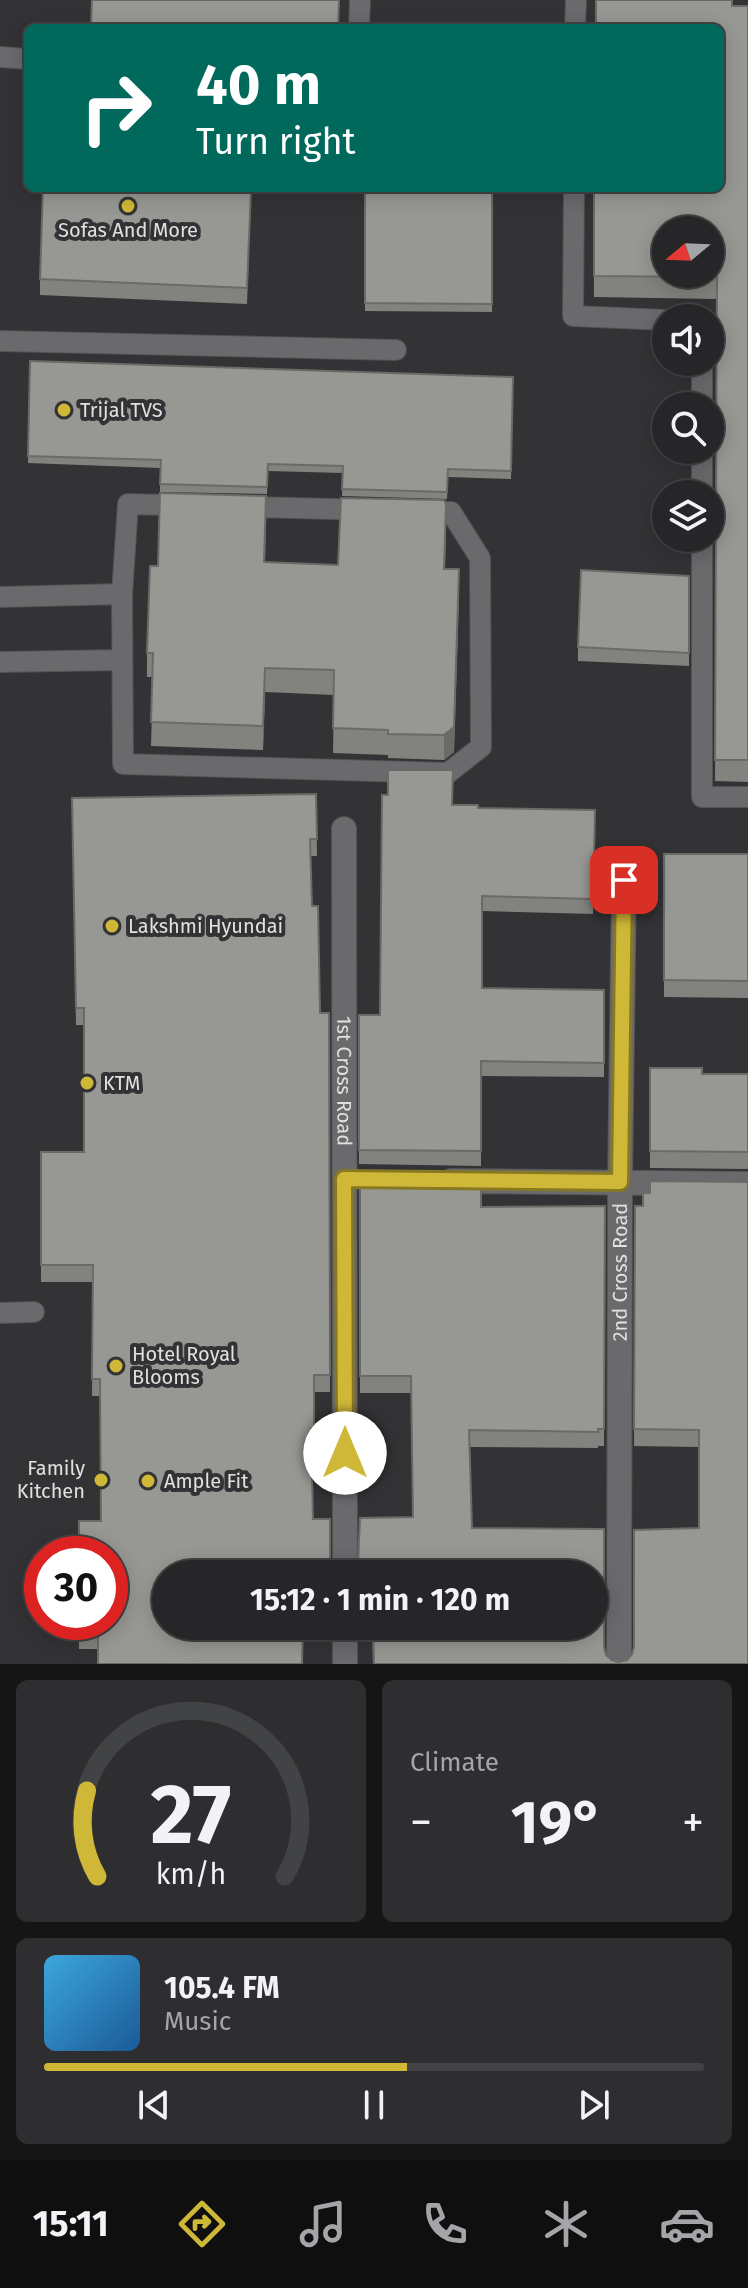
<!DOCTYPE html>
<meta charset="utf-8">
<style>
body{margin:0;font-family:"Fira Sans",sans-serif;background:#2e2e30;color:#f1f3f6;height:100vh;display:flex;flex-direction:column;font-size:30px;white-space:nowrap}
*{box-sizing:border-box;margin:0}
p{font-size:26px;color:#a4a5a8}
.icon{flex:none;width:44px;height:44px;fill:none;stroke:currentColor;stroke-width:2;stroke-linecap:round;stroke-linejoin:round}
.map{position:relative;height:1664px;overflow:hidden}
.panel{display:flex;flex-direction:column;gap:16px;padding:16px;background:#151516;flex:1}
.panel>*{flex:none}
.guide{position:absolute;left:24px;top:24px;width:700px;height:168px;border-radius:12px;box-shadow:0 4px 20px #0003,0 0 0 2px #424345;background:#00695c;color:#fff;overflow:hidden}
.needle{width:52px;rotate:251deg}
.controls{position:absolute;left:652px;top:216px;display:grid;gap:16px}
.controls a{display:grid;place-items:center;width:72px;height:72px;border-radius:50%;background:#262628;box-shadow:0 4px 20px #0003,0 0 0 2px #424345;font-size:40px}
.speed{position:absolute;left:24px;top:1536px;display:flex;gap:16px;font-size:40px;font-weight:700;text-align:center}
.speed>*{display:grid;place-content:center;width:104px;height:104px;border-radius:50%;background:#262628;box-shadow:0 4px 20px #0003,0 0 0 2px #424345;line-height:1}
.speed .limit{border:12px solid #d22;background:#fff;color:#111}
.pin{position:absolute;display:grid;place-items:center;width:68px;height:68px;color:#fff;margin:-34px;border-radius:16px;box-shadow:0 4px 12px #0006}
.me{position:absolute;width:88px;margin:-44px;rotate:0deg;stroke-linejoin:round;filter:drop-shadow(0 0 6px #0008)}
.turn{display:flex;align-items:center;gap:28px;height:168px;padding:0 40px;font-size:36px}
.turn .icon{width:104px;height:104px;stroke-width:2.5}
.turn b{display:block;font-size:56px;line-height:68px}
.big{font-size:60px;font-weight:700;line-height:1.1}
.panel .card{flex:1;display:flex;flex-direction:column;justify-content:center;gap:12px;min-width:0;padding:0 28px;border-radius:12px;background:#2e2e30}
.panel .dial{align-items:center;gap:0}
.dial svg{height:208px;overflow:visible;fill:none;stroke:#424345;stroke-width:7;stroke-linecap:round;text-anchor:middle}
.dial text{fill:#f1f3f6;stroke:none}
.song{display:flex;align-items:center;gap:24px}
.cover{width:96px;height:96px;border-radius:12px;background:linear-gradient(135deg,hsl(200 70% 55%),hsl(210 70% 35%))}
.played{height:8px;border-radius:4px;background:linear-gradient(90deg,#cfb837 55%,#424345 55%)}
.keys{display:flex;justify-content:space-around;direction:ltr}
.heat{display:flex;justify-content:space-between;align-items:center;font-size:44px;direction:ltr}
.panel .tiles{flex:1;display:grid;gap:16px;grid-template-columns:1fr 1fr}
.card:last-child{grid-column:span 2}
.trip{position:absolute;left:152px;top:1560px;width:456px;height:80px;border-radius:40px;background:#262628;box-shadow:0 4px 20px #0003,0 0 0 2px #424345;font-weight:700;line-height:80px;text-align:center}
.dock{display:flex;height:128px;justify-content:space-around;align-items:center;background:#0f0f10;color:#a4a5a8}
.dock .icon{width:56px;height:56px}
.dock .selected{color:#cfb837}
.dock b{font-size:36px;color:#f1f3f6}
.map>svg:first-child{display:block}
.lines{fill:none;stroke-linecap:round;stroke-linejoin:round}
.lane-casing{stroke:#525153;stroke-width:22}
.street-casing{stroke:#525153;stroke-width:26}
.lane{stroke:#6a696c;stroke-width:20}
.street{stroke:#6a696c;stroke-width:24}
.wall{fill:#82827e}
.shaded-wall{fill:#6a6a67}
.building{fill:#979793;stroke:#6a6a67;stroke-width:2;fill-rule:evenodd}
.route-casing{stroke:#877824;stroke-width:20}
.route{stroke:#cfb837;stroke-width:14}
.poi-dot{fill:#cfb837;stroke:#333235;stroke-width:3}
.labels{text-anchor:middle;stroke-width:8;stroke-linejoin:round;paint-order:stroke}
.poi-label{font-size:20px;fill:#e0e0e1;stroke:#333235;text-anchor:start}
.street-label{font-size:20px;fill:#e0e0e1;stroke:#333235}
</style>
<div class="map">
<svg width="748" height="1664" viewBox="0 0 748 1664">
<rect width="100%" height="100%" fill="#333235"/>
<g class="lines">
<defs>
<path id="lane" d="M359,28L360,0
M575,28L576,0
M0,57L28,59
M574,188L573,316L666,320
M0,341L396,350
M702,406V362
M702,494V450
M128,504L451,512L480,558L481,747L448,773L123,764L122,594Z
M702,538V797H748
M0,597L122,594
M0,662L122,660
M0,1313L34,1312"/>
<g id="street">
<path id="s1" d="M344,829L345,1574"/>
<path d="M451,1181L748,1184"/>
<path d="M345,1626V1664"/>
<path id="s2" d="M619,1664L620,1182L624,880"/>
</g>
</defs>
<use href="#lane" class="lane-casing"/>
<use href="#street" class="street-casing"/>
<use href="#lane" class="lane"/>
<use href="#street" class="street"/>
</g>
<path class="wall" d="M732,6H748V782L715,781L717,299L594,297V276Z
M251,188L247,304L40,295V279Z
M365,188H492V312L365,311Z
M30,361L513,377L511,479L448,477L447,499L342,496L343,473L268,471L267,494L160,492V468L28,463Z
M266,520L265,562L338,565L446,529L445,569L459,594L454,752L444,760L388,758V755L333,753L334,695L265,692L263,750L151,746L153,677H147V653L158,566Z
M689,576V666L578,661V647Z
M316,794L317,856H310L312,906H318L320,1013H329L330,1392H314V1446H312L313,1519H330V1558L332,1564L337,1570L346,1572L353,1570L358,1564L360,1518L413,1517L411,1393H360V1177L481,1179V1207L605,1206L604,1446H598V1448L470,1447L472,1528L604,1529V1647L606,1655L612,1660L618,1662L627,1660L632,1654L634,1647V1530L699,1528V1447L634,1446L635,1206H643V1193H650V1181L748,1182V1664H373L372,1626H594V1574H166V1626H303L302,1664H98V1649H79V1622H110V1554H79V1521H101L100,1396H92L93,1282H41V1152H84V1025H76L72,798Z
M452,805L478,808L595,810L593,914L482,911V988L604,990V1077L481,1076V1166L359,1164V1015H380Z
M664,854H748V998L664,997Z
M650,1068L702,1074H748V1169L650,1168Z"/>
<path class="shaded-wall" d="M459,569L454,752L444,760V735Z
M265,668V692L263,750V726Z"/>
<path class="building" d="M92,0H339L338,28H91Z
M596,0H732V6H748V760H715L717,277L594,276V188H720V28H596ZM666,230H710V274H666Z
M43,188H251L247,288L40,279Z
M365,188H492V304L365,303Z
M30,361L513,377L511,471L448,469L447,492L342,489L343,466L268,464L267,487L160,484L161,460L28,456Z
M160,493L266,496L264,562L338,565L341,498L444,500L446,504L444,569H459L454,727L444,735L388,734V730L333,728L334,670L265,668L263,726L151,722L153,653H147L150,566H158Z
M581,570L689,576V653L578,647Z
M388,770H453L452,805H478V808L595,810L593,899L482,896V988L604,990V1063L481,1061V1151L359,1150V1015H380L382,795H388Z
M316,794L317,839H310L312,906H318L320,1013H329L330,1375H314V1429H311L313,1519H330V1558L332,1564L337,1570L346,1572L353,1570L358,1564L360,1518L413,1517L411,1376H360V1177L481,1179V1207L605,1206L604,1429H598V1432L469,1430L472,1528L604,1529V1647L606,1655L612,1660L618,1662L627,1660L632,1654L634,1647V1530L699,1528V1430L634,1429L635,1206H643V1193H650V1181L748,1182V1664H374L373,1626H594V1574H166V1626H303L302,1664H98V1632H79V1622H110V1554H79V1521H101L100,1379H92L93,1265H41V1152H84V1008H76L72,798Z
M664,854H748V981L664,980Z
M650,1068H702V1074H748V1152L650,1151Z"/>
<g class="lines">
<defs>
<path id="route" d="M345,1453L344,1179L620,1182L624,880"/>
</defs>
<use href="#route" class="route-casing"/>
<use href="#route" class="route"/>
</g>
<g class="poi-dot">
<circle cx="128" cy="206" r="8"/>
<circle cx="64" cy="410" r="8"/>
<circle cx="112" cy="926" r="8"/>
<circle cx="87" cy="1083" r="8"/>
<circle cx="116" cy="1366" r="8"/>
<circle cx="101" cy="1480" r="8"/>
<circle cx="148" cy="1481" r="8"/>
</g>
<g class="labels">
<g class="poi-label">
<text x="128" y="237" text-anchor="middle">Sofas And More</text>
<text x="80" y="417">Trijal TVS</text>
<text x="128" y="933">Lakshmi Hyundai</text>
<text x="103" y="1090">KTM</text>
<text x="132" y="1361">Hotel Royal<tspan x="132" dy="23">Blooms</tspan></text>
<text x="85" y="1475" text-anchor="end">Family<tspan x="85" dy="23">Kitchen</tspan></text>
<text x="164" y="1488">Ample Fit</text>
</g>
<g class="street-label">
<text dy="7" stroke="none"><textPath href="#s1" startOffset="252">1st Cross Road</textPath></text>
<text dy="7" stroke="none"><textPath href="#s2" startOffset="392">2nd Cross Road</textPath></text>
</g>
</g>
</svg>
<div class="controls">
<a><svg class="needle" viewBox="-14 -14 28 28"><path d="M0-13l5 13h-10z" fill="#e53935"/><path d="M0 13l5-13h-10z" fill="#a4a5a8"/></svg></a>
<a><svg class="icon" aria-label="sound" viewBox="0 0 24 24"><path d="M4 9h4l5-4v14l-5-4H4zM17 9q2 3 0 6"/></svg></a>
<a><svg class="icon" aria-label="search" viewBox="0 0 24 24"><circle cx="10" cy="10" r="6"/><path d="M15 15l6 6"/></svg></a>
<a><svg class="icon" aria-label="layers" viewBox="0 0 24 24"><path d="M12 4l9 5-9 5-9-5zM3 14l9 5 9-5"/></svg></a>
</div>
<div class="speed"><div class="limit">30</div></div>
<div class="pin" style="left:624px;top:880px;background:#d93025"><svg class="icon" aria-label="arrive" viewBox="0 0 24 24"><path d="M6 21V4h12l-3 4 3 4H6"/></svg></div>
<svg class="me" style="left:345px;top:1453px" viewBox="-20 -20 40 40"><circle r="19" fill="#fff"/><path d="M0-13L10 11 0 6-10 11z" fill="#cfb837"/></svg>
<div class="trip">15:12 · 1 min · 120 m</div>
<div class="guide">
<div class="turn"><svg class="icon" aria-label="right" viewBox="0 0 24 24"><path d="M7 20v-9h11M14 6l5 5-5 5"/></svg><div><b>40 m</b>Turn right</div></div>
</div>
</div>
<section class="panel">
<div class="tiles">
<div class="card dial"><svg viewBox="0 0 100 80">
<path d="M14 69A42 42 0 1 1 86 69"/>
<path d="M14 69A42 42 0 0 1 10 36" stroke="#cfb837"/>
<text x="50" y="56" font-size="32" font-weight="700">27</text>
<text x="50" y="72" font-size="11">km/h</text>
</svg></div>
<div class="card"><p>Climate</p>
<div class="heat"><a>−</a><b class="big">19°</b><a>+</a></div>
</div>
<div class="card">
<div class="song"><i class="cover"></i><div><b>105.4 FM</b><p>Music</p></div></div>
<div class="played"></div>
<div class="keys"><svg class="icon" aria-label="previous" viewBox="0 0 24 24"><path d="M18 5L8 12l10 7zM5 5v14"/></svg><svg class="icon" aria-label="pause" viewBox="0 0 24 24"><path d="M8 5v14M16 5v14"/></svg><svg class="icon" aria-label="next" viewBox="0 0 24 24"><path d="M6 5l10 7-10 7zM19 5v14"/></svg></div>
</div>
</div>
</section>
<nav class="dock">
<b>15:11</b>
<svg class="icon selected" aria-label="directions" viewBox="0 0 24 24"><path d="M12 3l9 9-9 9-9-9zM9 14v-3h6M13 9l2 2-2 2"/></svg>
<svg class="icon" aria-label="music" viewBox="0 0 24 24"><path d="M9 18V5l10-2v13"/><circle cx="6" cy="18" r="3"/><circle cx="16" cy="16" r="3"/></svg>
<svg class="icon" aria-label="phone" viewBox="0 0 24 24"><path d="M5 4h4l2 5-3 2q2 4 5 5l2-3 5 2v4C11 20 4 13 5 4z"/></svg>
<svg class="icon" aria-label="climate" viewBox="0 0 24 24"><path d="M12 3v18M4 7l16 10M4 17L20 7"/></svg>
<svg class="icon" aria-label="car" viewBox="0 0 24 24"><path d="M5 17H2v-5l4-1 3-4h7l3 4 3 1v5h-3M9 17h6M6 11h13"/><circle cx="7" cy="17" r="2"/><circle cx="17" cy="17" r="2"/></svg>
</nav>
